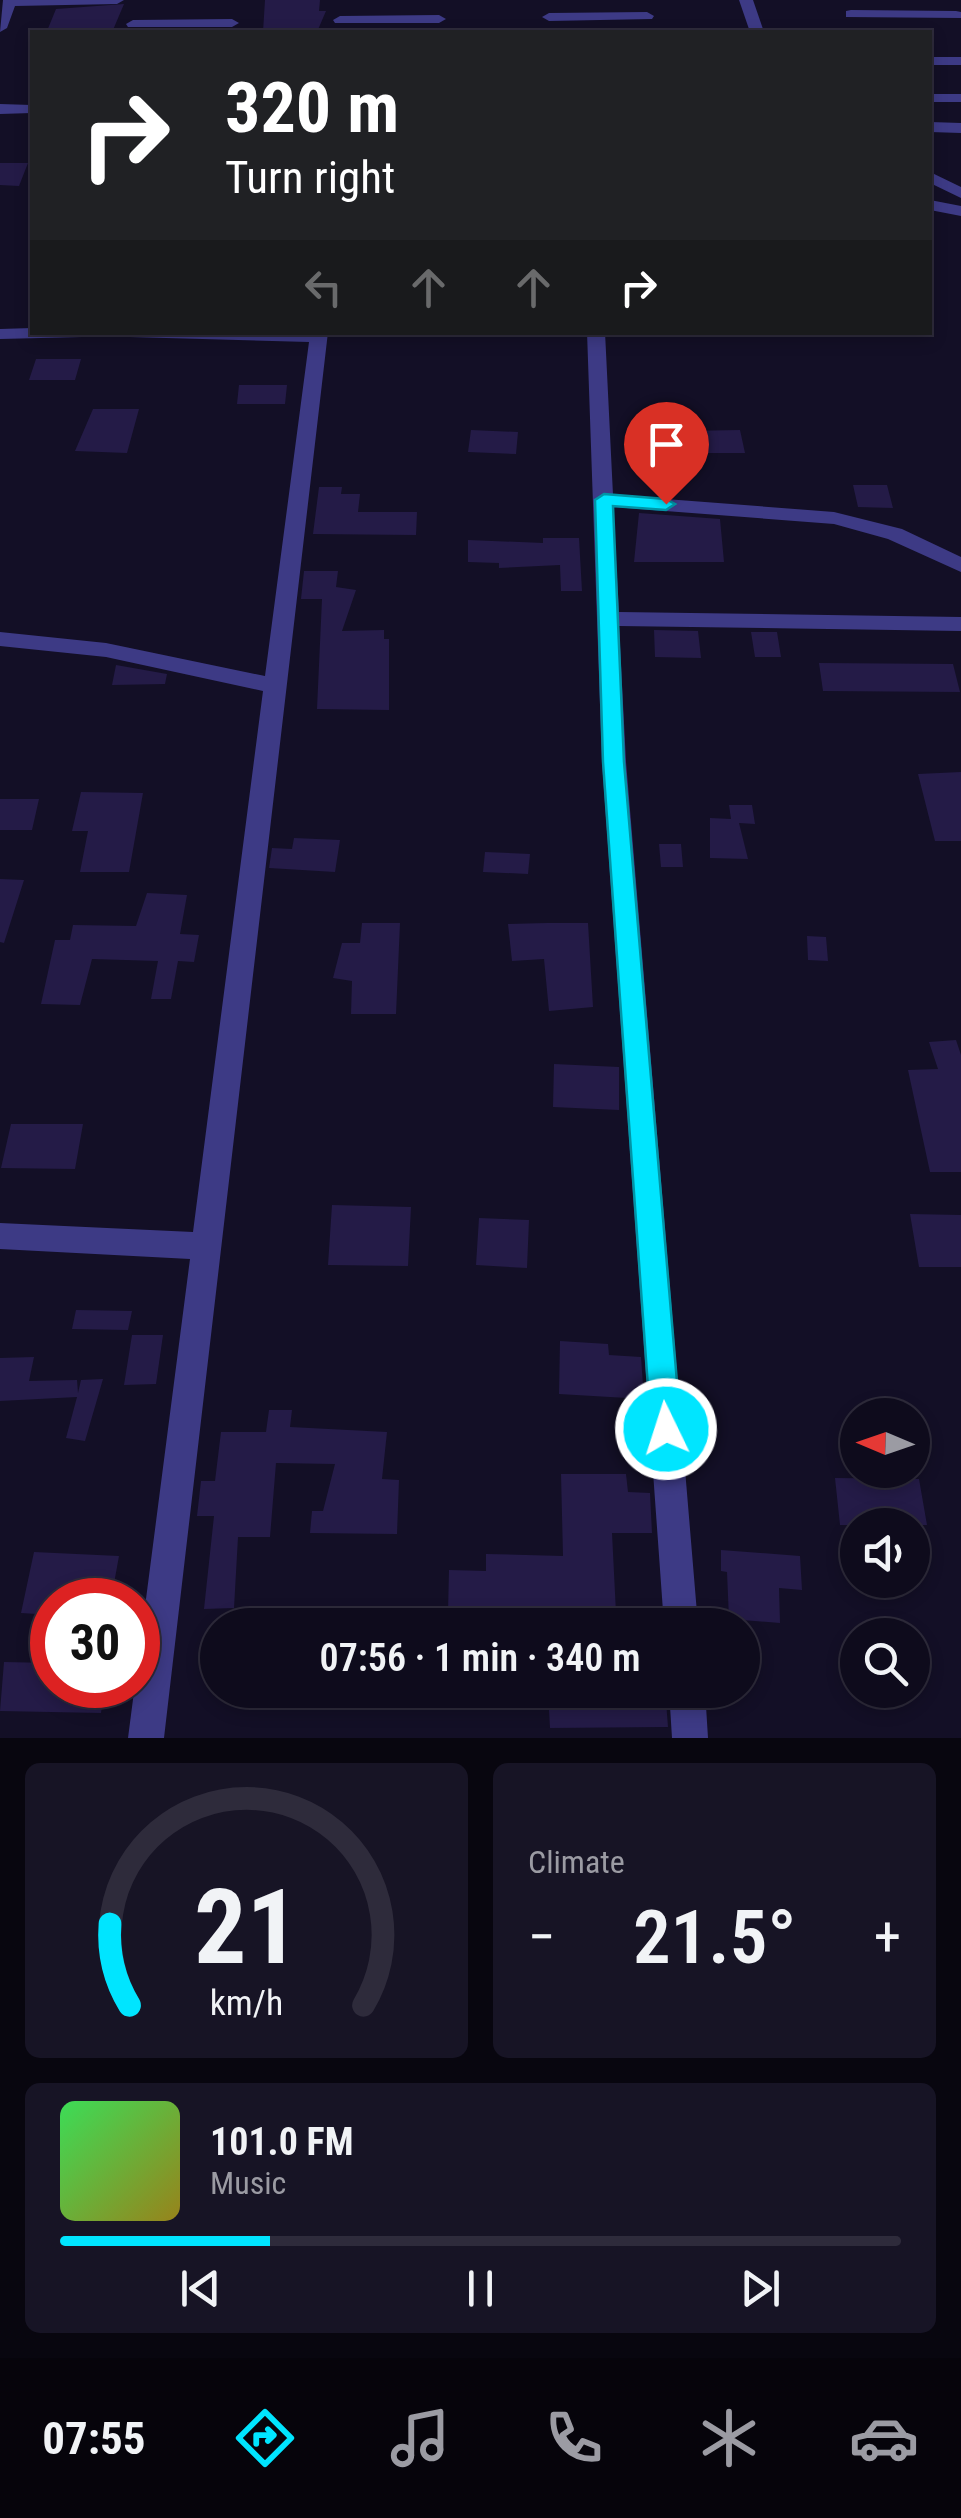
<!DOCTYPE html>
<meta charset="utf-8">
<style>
body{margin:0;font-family:"Roboto Condensed",sans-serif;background:#171425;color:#f1f3f6;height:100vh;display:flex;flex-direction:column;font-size:38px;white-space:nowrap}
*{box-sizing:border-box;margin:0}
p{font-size:32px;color:#9b9ba3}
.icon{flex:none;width:55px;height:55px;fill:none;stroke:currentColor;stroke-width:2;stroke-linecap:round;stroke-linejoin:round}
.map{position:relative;height:1738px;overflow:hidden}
.sheet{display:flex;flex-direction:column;gap:25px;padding:25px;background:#08060f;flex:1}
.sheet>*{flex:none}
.guide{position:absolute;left:30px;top:30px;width:902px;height:305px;border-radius:0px;box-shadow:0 5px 15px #0003,0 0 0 2px #2e2b3b;background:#202124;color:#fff;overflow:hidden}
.needle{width:65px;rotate:272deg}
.tools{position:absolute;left:840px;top:1398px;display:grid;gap:20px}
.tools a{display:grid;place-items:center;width:90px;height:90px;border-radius:50%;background:#0e0b1c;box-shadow:0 5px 15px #0003,0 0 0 2px #2e2b3b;font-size:50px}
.speed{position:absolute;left:30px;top:1578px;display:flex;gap:20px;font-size:50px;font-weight:700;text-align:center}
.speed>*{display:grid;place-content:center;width:130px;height:130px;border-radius:50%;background:#0e0b1c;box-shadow:0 5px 15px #0003,0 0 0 2px #2e2b3b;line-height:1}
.speed .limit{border:15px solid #d22;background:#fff;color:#111}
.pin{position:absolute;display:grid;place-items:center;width:85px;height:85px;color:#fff;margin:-102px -42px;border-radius:50% 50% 50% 0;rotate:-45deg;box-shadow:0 0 10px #0007}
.pin .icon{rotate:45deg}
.me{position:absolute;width:110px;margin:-55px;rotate:356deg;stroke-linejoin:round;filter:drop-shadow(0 0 8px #0008)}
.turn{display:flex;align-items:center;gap:35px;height:210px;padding:0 30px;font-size:45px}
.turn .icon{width:130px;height:130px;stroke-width:2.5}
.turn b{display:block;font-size:70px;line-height:85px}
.lanes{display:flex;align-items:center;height:95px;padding:0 30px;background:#0003;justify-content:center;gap:50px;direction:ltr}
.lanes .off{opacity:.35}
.big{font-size:75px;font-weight:600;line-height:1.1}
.sheet .card{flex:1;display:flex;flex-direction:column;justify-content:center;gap:15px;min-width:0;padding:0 35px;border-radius:15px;background:#171425}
.sheet .dial{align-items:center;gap:0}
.dial svg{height:260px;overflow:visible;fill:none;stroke:#2e2b3b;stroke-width:7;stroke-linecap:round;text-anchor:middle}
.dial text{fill:#f1f3f6;stroke:none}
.song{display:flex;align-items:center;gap:30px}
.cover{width:120px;height:120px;border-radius:15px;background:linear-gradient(135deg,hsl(130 70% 55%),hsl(50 70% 35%))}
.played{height:10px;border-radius:5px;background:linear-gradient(90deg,#00e5ff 25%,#2e2b3b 25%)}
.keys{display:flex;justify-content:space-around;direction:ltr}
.heat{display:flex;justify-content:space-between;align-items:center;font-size:55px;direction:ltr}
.sheet .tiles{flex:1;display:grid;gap:25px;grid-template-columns:1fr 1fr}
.card:last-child{grid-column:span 2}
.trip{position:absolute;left:200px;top:1608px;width:560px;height:100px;border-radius:50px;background:#0e0b1c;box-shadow:0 5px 15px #0003,0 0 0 2px #2e2b3b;font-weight:600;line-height:100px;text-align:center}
.menu{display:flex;height:160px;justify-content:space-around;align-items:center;background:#06040b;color:#9b9ba3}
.menu .icon{width:70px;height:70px}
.menu .on{color:#00e5ff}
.menu b{font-size:45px;color:#f1f3f6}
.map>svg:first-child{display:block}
.building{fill:#241b47}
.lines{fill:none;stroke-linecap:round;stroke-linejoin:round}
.minor{fill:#3d3a85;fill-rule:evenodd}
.route{fill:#00e5ff;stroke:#0095a6;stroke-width:2.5}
</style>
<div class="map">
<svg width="961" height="1738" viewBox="0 0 961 1738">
<rect width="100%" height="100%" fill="#130f26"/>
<path class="building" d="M265,0H320L319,11H326L317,32H263Z
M124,4L113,30L47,31L56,9Z
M0,163H28L19,186L0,185Z
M36,359H81L75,380H29Z
M239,385H287L285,404H237Z
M93,409H139L127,453L75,451Z
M471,430L518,432L516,454L468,452Z
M740,430L745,453H689L686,431Z
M853,485H887L893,508L858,507Z
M319,487H342L341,494H360L358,512H417L416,535L313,534Z
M639,513L720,519L724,562H634Z
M543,538H579L582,591H561L560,565L499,568V563L468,562V540L543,543Z
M304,571H338L336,587L356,590L342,631L384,630V639H389V710L317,709L322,599H301Z
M654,630L698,631L701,658L655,657Z
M751,632H777L781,657H755Z
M819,663L953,664L960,692L823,691Z
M116,665L167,674L165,684L112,685Z
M961,772V841H935L918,774Z
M81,792L143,793L129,872H80L88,831H72Z
M0,799H39L32,830H0Z
M729,805H752L755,824L739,823L748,859L710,858V818L731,819Z
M294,838L340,840L335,872L269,868L272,848L292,849Z
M659,844H681L683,867H661Z
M485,852L530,854L528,874L483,872Z
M0,879L24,880L4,943L0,942Z
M147,893L187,895L180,934L199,935L194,962L178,961L171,999H151L158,961L92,959L80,1005L41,1004L55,940H70L73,925L136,926Z
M362,923H400L396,1014H351L352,981L333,978L342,943H360Z
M547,923H588L593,1007L549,1011L544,959L512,961L508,924Z
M807,936L826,937L828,961L808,960Z
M956,1040L961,1055V1172H930L908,1070L938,1069L929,1042Z
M554,1064L619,1067V1110L553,1107Z
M11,1124H83L75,1169L1,1168Z
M332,1205L411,1207L408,1266L328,1265Z
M910,1214L961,1215V1267H919Z
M479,1218L529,1220L527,1268L476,1265Z
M76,1310L132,1311L128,1330L72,1329Z
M132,1335H163L156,1384L124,1385Z
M560,1341L608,1344L609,1355L641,1357L644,1399L559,1394Z
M34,1357L29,1381L77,1380L78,1393L81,1380L103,1379L85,1441L66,1438L77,1397L0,1401V1358Z
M269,1410H292L290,1427L387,1432L382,1479L399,1480L397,1534L310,1533L312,1511H323L335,1464L276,1463L270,1537H238L234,1608L204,1609L214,1516H197L201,1481H215L221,1432H266Z
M561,1474H626L628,1492L650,1493L652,1533H612L616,1613H448L449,1570L486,1571V1554L563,1556Z
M835,1478L919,1479L927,1525H840Z
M721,1550L800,1556L802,1590L779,1588L780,1623L729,1619L727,1572L721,1571Z
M34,1552L119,1556L111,1600H52V1615L21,1613Z
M4,1662L52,1663V1685H105L101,1713L0,1711Z
M666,1701L668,1727L550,1728L549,1710Z"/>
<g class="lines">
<path class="minor" d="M124,0L117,4L15,6L7,28L0,32L3,0Z
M739,0H753L764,32H750Z
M851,10L956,11L961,12V18L846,17V11Z
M647,12L654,16L652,19L549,21L542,17L549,13Z
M340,16L439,15L446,19L439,23H335L333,20Z
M133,20L232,19L239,23L232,27H128L126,24Z
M930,57H961V65H930Z
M930,94H961V102H930Z
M0,104L32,105V113L0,114Z
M930,122L961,123V133L930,132Z
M930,172L961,187V198L930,183Z
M930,200L961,206V216L930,210Z
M32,328V332H91L82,337L0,339V329Z
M121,332H328L164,1738H128L190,1259L0,1249V1223L193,1232L263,691L106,657L0,646V632L106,643L265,676L309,342L130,337Z
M587,332H605L613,495L834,512L902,529L961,557V572L888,539L834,524L613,507L619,612L961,617V631L619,626L626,762L698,1625H664L602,762Z
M669,1690H705L708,1738H672Z"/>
</g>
<path class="route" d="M604,494L666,499L675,504L666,510L613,506L624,762L681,1429L676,1439L666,1443L656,1439L651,1429L603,762L595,500Z"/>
</svg>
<div class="tools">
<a><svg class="needle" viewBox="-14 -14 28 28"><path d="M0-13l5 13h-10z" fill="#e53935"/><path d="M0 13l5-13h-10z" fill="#9b9ba3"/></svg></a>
<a><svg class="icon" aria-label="sound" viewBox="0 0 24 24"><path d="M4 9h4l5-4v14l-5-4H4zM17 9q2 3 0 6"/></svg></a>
<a><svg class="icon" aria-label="search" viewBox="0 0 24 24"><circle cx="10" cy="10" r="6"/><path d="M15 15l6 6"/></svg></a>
</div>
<div class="speed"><div class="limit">30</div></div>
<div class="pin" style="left:666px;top:504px;background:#d93025"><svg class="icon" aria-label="arrive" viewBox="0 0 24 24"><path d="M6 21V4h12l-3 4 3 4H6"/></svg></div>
<svg class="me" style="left:666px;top:1429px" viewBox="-20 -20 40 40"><circle r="17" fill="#00e5ff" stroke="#fff" stroke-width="3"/><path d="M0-11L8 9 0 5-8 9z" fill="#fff"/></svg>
<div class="trip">07:56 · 1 min · 340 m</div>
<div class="guide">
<div class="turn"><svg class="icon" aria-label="right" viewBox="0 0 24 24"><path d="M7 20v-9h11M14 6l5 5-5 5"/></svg><div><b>320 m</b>Turn right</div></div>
<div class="lanes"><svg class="icon off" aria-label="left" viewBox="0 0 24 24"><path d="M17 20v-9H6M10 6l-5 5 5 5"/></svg><svg class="icon off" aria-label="ahead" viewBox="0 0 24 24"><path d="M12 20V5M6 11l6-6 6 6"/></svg><svg class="icon off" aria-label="ahead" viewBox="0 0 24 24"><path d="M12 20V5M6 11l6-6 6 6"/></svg><svg class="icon" aria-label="right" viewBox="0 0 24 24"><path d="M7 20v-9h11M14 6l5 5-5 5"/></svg></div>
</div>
</div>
<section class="sheet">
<div class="tiles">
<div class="card dial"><svg viewBox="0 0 100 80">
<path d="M14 69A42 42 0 1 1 86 69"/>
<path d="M14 69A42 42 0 0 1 8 44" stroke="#00e5ff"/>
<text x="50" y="56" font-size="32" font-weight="700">21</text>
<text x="50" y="72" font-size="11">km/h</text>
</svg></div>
<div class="card"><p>Climate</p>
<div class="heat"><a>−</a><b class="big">21.5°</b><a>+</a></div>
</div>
<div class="card">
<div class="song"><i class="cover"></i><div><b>101.0 FM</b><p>Music</p></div></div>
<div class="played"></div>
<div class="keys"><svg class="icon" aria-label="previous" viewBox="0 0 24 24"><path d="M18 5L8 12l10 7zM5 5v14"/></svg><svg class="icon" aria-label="pause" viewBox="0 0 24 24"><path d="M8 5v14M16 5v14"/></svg><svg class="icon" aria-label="next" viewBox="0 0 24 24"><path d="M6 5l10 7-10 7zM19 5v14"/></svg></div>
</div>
</div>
</section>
<nav class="menu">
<b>07:55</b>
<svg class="icon on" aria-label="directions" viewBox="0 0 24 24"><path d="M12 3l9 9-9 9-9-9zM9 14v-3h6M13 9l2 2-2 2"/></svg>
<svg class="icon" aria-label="music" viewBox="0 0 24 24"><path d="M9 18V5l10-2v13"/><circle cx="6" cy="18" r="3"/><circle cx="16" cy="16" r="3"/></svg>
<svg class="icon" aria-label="phone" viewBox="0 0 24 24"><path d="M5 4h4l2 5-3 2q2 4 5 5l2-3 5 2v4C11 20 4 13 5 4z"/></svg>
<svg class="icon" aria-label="climate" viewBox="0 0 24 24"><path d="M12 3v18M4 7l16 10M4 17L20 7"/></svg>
<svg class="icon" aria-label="car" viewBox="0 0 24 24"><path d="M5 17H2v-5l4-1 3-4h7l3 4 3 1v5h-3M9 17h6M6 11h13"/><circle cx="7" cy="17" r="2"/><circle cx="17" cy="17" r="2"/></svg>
</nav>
